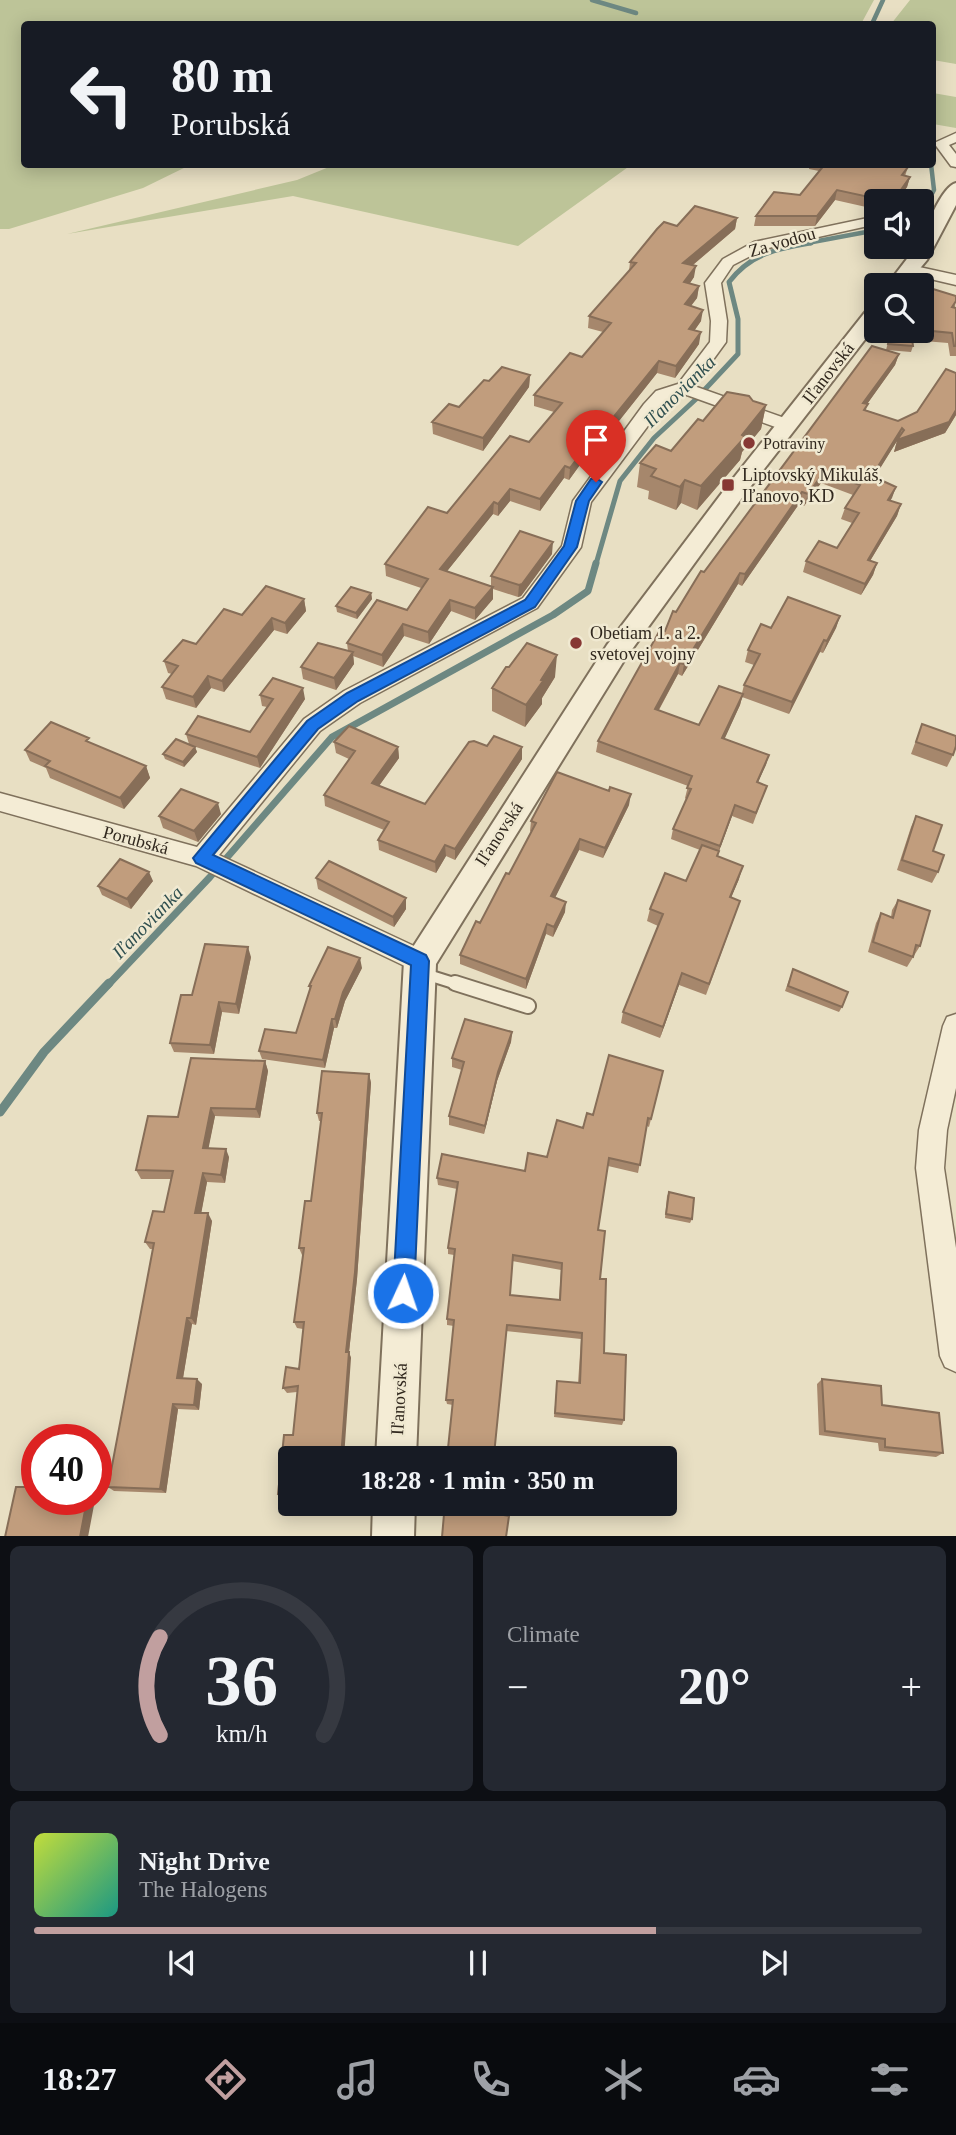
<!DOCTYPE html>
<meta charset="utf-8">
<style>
body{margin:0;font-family:"Times New Roman",serif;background:#242831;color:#f1f3f6;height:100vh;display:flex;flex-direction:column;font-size:26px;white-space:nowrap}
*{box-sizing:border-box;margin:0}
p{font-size:23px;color:#9ea1a6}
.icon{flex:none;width:38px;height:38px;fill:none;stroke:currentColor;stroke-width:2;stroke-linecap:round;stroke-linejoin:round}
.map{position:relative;height:1536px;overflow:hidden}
.drawer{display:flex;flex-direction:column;gap:10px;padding:10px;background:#0d0f14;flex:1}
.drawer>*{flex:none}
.top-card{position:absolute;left:21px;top:21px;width:915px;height:147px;border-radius:7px;box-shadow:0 4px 18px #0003;background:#171b24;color:#f1f3f6;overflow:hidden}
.tools{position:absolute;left:864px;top:189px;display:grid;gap:14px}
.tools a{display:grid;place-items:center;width:70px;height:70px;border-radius:7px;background:#171b24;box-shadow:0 4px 18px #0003;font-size:35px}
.speed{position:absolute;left:21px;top:1424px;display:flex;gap:14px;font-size:35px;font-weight:700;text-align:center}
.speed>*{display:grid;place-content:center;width:91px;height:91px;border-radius:50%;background:#171b24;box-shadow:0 4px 18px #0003;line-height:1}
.speed .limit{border:10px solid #d22;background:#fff;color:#111}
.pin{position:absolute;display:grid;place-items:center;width:60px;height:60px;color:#fff;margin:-72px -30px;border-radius:50% 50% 50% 0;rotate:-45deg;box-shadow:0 0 7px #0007}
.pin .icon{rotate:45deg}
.me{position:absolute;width:77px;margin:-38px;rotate:3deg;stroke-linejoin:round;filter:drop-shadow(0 0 5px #0008)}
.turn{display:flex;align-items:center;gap:24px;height:147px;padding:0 35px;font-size:32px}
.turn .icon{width:91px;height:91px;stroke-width:2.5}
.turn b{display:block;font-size:49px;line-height:60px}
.big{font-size:52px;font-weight:700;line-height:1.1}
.drawer .tile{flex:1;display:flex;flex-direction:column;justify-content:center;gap:10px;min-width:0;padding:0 24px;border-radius:10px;background:#242831}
.drawer .dial{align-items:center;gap:0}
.dial svg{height:182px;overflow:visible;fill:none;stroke:#363941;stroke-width:7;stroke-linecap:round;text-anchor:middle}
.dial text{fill:#f1f3f6;stroke:none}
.song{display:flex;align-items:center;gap:21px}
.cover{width:84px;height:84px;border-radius:10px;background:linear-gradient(135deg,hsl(70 70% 55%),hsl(170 70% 35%))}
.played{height:7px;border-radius:4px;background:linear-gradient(90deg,#c19f9f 70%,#363941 70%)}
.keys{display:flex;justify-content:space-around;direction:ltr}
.heat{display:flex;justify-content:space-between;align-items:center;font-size:38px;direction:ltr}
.drawer .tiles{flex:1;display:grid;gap:10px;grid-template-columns:1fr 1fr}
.tile:last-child{grid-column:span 2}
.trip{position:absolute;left:278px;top:1446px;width:399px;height:70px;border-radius:7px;background:#171b24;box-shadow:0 4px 18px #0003;font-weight:700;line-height:70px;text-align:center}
.menu{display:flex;height:112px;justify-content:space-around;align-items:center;background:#090b0e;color:#9ea1a6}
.menu .icon{width:49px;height:49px}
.menu .on{color:#c19f9f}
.menu b{font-size:32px;color:#f1f3f6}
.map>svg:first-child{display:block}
.green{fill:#bdc498}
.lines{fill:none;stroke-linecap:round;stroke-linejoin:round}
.stream-far3{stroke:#6d8882;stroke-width:4.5}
.stream-far2{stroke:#6d8882;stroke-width:5}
.stream-far1{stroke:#6d8882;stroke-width:7}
.stream{stroke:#6d8882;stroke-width:9}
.service-far1-casing{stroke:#7f715c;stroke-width:14}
.service-casing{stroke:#7f715c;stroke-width:18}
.minor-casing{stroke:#7f715c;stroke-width:3}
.tertiary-casing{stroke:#7f715c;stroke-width:4}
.service-far1{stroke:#f4ecd5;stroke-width:10}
.service{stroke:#f4ecd5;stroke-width:14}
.minor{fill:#f4ecd5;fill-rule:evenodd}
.tertiary{fill:#f4ecd5;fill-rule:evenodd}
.wall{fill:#a6876c;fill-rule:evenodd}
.shaded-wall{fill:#876e58}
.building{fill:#c19d7d;stroke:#876e58;stroke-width:2;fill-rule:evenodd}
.route{fill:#1a73e8;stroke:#114b97;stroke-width:2}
.poi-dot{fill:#873834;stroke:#f0e9d1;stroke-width:2.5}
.labels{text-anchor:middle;stroke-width:5;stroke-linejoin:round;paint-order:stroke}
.far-poi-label{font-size:16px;fill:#31281e;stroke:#f0e9d1;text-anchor:start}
.street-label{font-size:18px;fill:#31281e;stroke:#f0e9d1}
.poi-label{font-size:18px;fill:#31281e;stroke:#f0e9d1;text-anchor:start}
.water-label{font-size:19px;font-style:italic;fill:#2f4f4f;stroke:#f0e9d1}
</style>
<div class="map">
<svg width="956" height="1537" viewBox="0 0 956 1537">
<rect width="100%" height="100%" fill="#e8dfc3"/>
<path class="green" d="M0,0H874L861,24H24V164L132,165L130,167L190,165L143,188L9,229H0Z
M910,0H956V64L933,60V24H891Z
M933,93L956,97V128L933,124Z
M324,165H631L518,246L293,196L67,234L297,180L329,167Z"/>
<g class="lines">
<path class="stream-far3" d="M592,0L636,13
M872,24L883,0
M922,212L934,190L931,164
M802,244L877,230"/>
<path class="stream-far2" d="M596,564L620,481L654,438L695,400L738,354V319L729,282C751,253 777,249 811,243"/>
<path class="stream-far1" d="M108,985L210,877L332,737L553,615L588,591L596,563"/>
<path class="stream" d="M0,1112L44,1052L109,983"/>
<defs>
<path id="service-far1" d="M425,974L460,985"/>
<path id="service" d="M455,983L528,1006"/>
<path id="minor" d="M956,133V142L949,145L956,154V167L951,166L934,143Z
M877,216V224L764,249L733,265L721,283L727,321L726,342L694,386L793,421L796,425L793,429H781L684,394L668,399L591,502L581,547L537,608L360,703L320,731L219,855L429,953L433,961L429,969L420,972L411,969L196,866L0,811V793L197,847L304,719L344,691L523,598L562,546L573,501L644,404L656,391L678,384L710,342L711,321L705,283L723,259L754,242Z
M910,265L956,275V285L905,273L902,270Z
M956,1014V1088L947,1130L944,1168L956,1248V1372L945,1367L940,1356L916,1168L919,1130L943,1026L947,1017Z"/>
<path id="tertiary" d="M956,183V205L927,260L906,285H887L916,247H922C922,233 942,186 956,183Z
M877,304V324L744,495L625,659L436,964L416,1458H376L404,961L607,645L728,485L870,306Z
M373,1503H415L414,1537H372Z"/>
</defs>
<use href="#service-far1" class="service-far1-casing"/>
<use href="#service" class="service-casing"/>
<use href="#minor" class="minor-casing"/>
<use href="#tertiary" class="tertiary-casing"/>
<use href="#service-far1" class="service-far1"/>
<use href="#service" class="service"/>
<use href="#minor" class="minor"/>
<use href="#tertiary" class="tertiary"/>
</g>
<path class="wall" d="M810,164H898L908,167L905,176L910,177L907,187L897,201H877V207L875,209L835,200L815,226H754L756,216L800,195L819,171L809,169Z
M737,218L735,229L693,265L694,277L689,284L699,286L697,298L691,306L701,321L694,331L699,344L675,378L657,373L611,431L606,429L569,480L564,478L540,511L510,501L498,516L493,514L447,571L491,586V576L552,554L521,596L518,597L493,589V599L475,620L451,611L429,644L404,636L383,667L353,656L354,664L336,690L303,679L301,667L348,651L347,643L407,610L421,588L386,576L385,564L447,513L529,442L554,412L534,406V395L582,357L603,332L588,328L589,316L629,271L630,262L677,226Z
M956,296L955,308H956V356H950L948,343L912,340L913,346L911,352L887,350L899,354L895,365L867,404L866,410L898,421L917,412L956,373V415L945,433L894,452L897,441L874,477L896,487L890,501L901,504L897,516L870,561L877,563L873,575L861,595L803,572L806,561L837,548L852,523L841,519L845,508L853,495L821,483L804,506L799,504L742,586L738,584L682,676L678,674L659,710L699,725L742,693L744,685L754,665L745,662L748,650L771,628L840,616L836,628L823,653L820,652L789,714L742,697L740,705L724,739L769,755L758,782L767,786L753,824L732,816L719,851L718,857L739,879L731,897L736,913L706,995L679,985L660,1038L621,1023L623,1012L658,926L647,921L650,909L686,881L700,850L671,839L673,829L686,799L685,798L688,786L596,752L598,741L665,631L676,612L704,572L886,350L891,331H922V303Z
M530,375L529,387L483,451L433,434L432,422L459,407L489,381Z
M753,401L766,405L761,429L742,452L740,460L697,510L681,503L676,510L648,499L649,491L637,487L640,463L671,451L703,421Z
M371,593L372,599L357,619L337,612L336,606Z
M304,599L306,611L287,634L274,630L224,692L211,688L196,708L166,699L162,687L172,674L168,673L164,661L196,644L242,615Z
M555,677L542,698V704L525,727L492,711V688Z
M260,695L305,699L260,768L193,746L195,747L197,752L184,767L165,759L163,754L189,744L186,734L250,732L267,707L262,706Z
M922,724L953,755L947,767L911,754Z
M334,742L398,747L399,758L379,786L425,804L487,746L522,759L455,860L446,856L436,873L379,850L378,840L384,830L325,806L324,795L349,759L336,753Z
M91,743L146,766L150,778L124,809L50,778L46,768L30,761L25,750Z
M629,805L603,858L579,850L555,897L565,912L553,937L546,934L526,989L460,964V955L509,874L531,832L530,831L531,821Z
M221,814L198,842L163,828L159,816Z
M916,816L933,851L938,872L932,883L897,870L911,827Z
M316,878L406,898V909L394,927L318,889Z
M153,881L131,909L102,895L98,886Z
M898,900L920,946L907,967L868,952L876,923L881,913L891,917L892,910Z
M251,957L239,1014L222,1012L214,1054L174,1052L170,1043L192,995Z
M362,968L345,1001L337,1028H334L325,1068L262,1059L259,1051L296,1033L310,990L309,986Z
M793,969L842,1007L839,1012L785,991Z
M512,1032L511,1042L497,1081L484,1134L449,1125V1116L462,1070L452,1067V1058Z
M609,1055L651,1119L649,1127L647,1126L638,1173L608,1166L598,1230L604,1353L624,1420L622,1425L554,1417L557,1381L578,1383L581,1339L506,1331L447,1458L453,1405L447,1404L446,1400L454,1326L447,1325V1319L454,1255L448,1254V1248L457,1189L438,1185L437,1178L525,1171L547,1157L583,1128L593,1115ZM512,1261L561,1270L559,1300L510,1295Z
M265,1061L268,1071L260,1118L215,1116L208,1148L229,1157L225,1183L207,1182L201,1213L212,1221L196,1325L192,1324L183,1378L202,1384L199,1410L178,1409L166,1493L114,1491L108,1487L153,1249H150L145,1242L164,1212L171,1179H141L136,1170L178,1117Z
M369,1074L371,1083L357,1279L349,1352L351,1358L290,1458V1498H282L278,1494L293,1435L297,1392L287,1393L283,1388L299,1369L303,1329L297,1328L294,1322L303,1255H302L299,1248L311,1201L321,1121H319L317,1113Z
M669,1192L692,1219L690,1223L665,1218L667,1196Z
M822,1379L882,1405L943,1453L936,1457L879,1451L878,1443L819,1435L817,1384Z"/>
<path class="shaded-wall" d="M910,177L907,187L897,201H896L898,194Z
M837,190L835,200L815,226L817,216Z
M884,191L881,201H878V199Z
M737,218L735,229L682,274L683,263Z
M696,266L694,277L683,294L684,282Z
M699,286L697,298L683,316L685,304Z
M703,310L701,321L687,341L689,329Z
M701,332L699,344L675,378L676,366Z
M899,354L895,365L860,414L863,403Z
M659,361L657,373L611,431L612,419Z
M530,375L529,387L483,451V438Z
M766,405L761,429L742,452L740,460L697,510L701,486Z
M956,410V415L945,433L894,452L897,441L868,488L872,476L902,428L898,440Z
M608,417L606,429L569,480L570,468Z
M565,466L564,478L540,511V499Z
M824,472L821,483L804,506L808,494Z
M685,480L681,503L676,510L680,487Z
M896,487L892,498L884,511L888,500Z
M510,489V501L498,516V504Z
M802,492L799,504L742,586L745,574Z
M494,502L493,514L440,580V569Z
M901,504L897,516L864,571L868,560Z
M553,542L552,554L521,596L518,597L519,585Z
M877,563L873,575L861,595L865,584Z
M740,573L738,584L682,676L684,664Z
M493,587V599L475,620V608Z
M371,593L372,599L357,619L356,613Z
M304,599L306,611L287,634L285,623Z
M450,600L451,611L429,644L428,632Z
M840,616L836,628L823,653L827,641Z
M272,618L274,630L224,692L222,681Z
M403,624L404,636L383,667L382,655Z
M824,640L820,652L789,714L792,702Z
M353,652L354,664L336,690L334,678Z
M557,655L555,677L542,698V704L525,727L526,705Z
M680,663L678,674L653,720L655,709Z
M208,676L211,688L196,708L193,697Z
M303,688L305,699L260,768L257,757Z
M743,694L740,705L720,749L722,738Z
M195,747L197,752L184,767L183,762Z
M398,747L399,758L373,794L372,783Z
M522,747V759L455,860V849Z
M769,755L766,765L753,793L757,782Z
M146,766L150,778L124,809L120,798Z
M631,794L629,805L603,858L605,848Z
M218,803L221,814L198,842L194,831Z
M735,805L732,816L717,856L720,846Z
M580,839L579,850L551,906V896Z
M445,845L446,856L436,873L435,862Z
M743,866L739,879L726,910L730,897Z
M149,872L153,881L131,909L127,899Z
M406,898V909L394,927L393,917Z
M566,902L565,912L553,937L554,927Z
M547,924L546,934L526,989V979Z
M248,947L251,957L239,1014L236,1004Z
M360,958L362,968L345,1001L337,1028L335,1019L343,992Z
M682,973L679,985L660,1038L663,1027Z
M219,1002L222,1012L214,1054L210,1045Z
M332,1019L334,1028L325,1068L323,1060Z
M512,1032L511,1042L497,1081L484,1134L485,1126L498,1072Z
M265,1061L268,1071L260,1118L256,1109Z
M369,1074L371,1083L357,1279L349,1352L351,1358L344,1458H341L346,1352Z
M211,1108L215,1116L207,1156L203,1148Z
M226,1149L229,1157L225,1183L221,1175Z
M203,1173L207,1182L200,1220L195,1213Z
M208,1213L212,1221L196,1325L191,1318Z
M187,1318L192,1324L182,1384L177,1378Z
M197,1379L202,1384L199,1410L194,1405Z
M173,1404L178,1409L166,1493L160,1489Z
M87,1500H95L88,1537H80Z"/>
<path class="building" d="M825,164H898L908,167L902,175L910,177L898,194L884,191L878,199L837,190L817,216H756L774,192L800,195Z
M695,206L737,218L683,263L696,266L684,282L699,286L685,304L703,310L689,329L701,332L676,366L659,361L612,419L608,417L570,468L565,466L540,499L510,489L498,504L494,502L440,569L493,587L475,608L450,600L428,632L403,624L382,655L347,643L377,600L407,610L428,579L385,564L428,507L447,513L510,436L529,442L562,403L534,395L570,353L582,357L611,323L589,316L636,263L630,262L657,229L664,222L677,226Z
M933,289L956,296V301L952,307L956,308V346H954L952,333L922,330V303Z
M891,331H911L913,346L888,344Z
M872,346L899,354L863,403L868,404L864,410L898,421L917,412L946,369L956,373V410L949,422L897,440L904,430L902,428L872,476L896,487L888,500L901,504L868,560L877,563L865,584L806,561L819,541L837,548L859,513L845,508L860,485L824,472L808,494L802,492L745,574L740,573L684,664L680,663L655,709L699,725L719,686L743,694L722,738L769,755L757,782L767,786L756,813L735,805L720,846L673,829L691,789L687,788L692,776L598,741L660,630L665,631L673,611L676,612L701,571L704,572Z
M502,367L530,375L483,438L432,422L449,404L459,407L484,380L489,381Z
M727,392L749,396L753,401L766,405L742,435L745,437L701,486L685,480L680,487L651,476L656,469L640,463L656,445L671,451L698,419L703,421Z
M520,531L553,542L522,584L519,585L491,576Z
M266,586L304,599L285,623L272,618L222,681L208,676L193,697L162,687L178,666L164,661L183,640L196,644L224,609L242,615Z
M351,587L371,593L356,613L336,606Z
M788,597L840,616L827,641L824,640L792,702L744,685L760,654L748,650L761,624L771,628Z
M318,643L353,652L334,678L301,667Z
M527,643L557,655L541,680L543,681L526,705L492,688L506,667H509Z
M273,678L303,688L257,757L186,734L198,716L250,732L273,699L260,695Z
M51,722L89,738L86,741L146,766L120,798L45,766L50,761L25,750Z
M922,724L956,736V746L953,755L916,742Z
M349,726L398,747L372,783L425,804L469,742L474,741L487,746L494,736L522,747L455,849L445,845L435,862L378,840L389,822L324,795L355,751L334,742Z
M176,739L195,747L183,762L163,754Z
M557,772L609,791L610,787L631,794L605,848L580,839L551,896L566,902L554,927L547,924L526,979L460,955L476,921L480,923L506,873L509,874L536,823L531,821Z
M181,789L218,803L194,831L159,816Z
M916,816L942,825L933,851L944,855L938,872L902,860Z
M702,845L719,851L717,856L743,866L730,897L740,901L709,984L682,973L663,1027L623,1012L663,914L650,909L665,873L686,881Z
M120,859L149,872L127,899L98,886Z
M329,861L406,898L393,917L316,878Z
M898,900L930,911L920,946L916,945L913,957L873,942L881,913L893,918Z
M205,944L248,947L236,1004L219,1002L210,1045L170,1043L181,995H192Z
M328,947L360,958L343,992L335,1019H332L323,1060L259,1051L265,1029L296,1033L311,986H309Z
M793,969L848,992L842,1007L788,986Z
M465,1019L512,1032L498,1072L485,1126L449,1116L464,1062L452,1058Z
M609,1055L663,1071L651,1119L648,1118L640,1165L609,1158L598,1230L605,1231L600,1279H606L604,1353L626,1355L624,1420L555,1413L557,1381L580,1383L582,1333L507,1325L494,1455L507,1458H447L453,1400H446L454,1320L447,1319L455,1249L448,1248L458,1182L437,1178L442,1154L525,1171L528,1153L547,1157L557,1120L583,1128L587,1113L593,1115ZM513,1255L562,1263L560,1300L510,1295Z
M191,1058L265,1061L256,1109L211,1108L203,1148L226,1149L221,1175L203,1173L195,1213H208L191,1318H187L177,1378L197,1379L194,1405L173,1404L160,1489L108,1487L154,1243L145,1242L153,1211L164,1212L173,1171L136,1170L148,1116L178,1117Z
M322,1071L369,1074L355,1272L346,1352H349L341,1458H290V1495L278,1494L284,1435H293L298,1386L283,1388L286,1367L299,1369L304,1322H294L304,1248H299L305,1201H311L322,1113H317Z
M669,1192L694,1198L692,1219L666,1214Z
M822,1379L881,1386L882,1405L939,1413L943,1453L885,1447V1439L825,1431Z
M16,1487H37V1500H87L80,1537H5Z
M445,1503H504L503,1515L509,1516L506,1537H442Z"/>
<path class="route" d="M596,478L602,482L589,501L577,547L535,607L358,701L318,729L213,855L426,955L429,961L414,1293L411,1300L403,1303L396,1300L393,1293L411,965L196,863L193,858L307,721L347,693L525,600L564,546L576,501L591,479Z"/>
<g class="poi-dot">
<circle cx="749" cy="443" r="7"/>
<rect x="721" y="478" width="14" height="14" rx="3.5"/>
<circle cx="576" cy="643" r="7"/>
</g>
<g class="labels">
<g class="far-poi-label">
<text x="763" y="449">Potraviny</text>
</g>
<g class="street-label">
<text transform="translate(782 242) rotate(-16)" y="6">Za vodou</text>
<text transform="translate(828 373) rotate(-52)" y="6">Iľanovská</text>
<text transform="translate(499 834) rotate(-57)" y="6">Iľanovská</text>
<text transform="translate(136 840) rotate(15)" y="6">Porubská</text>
<text transform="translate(399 1399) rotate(-87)" y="6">Iľanovská</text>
</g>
<g class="poi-label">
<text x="742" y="481">Liptovský Mikuláš,<tspan x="742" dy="21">Iľanovo, KD</tspan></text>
<text x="590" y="639">Obetiam 1. a 2.<tspan x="590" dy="21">svetovej vojny</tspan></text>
</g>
<g class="water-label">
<text transform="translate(679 391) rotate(-45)" y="7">Iľanovianka</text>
<text transform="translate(147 922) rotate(-46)" y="7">Iľanovianka</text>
</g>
</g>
</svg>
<div class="tools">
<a><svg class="icon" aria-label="sound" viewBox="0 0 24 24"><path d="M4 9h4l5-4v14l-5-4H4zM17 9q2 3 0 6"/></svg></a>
<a><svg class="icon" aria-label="search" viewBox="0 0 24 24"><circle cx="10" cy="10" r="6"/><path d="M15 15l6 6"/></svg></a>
</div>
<div class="speed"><div class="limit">40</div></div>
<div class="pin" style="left:596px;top:482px;background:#d93025"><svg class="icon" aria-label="arrive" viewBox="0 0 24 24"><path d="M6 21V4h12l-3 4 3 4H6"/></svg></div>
<svg class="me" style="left:403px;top:1293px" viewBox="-20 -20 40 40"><circle r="17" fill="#1a73e8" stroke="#fff" stroke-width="3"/><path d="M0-11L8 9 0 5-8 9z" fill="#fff"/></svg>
<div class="trip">18:28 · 1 min · 350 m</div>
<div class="top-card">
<div class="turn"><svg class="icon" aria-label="left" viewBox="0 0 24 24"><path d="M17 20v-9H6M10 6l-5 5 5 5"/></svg><div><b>80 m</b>Porubská</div></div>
</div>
</div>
<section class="drawer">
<div class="tiles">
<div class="tile dial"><svg viewBox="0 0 100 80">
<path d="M14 69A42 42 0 1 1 86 69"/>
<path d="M14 69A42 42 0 0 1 14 26" stroke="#c19f9f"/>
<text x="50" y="56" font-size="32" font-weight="700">36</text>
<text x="50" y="72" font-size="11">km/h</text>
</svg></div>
<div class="tile"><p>Climate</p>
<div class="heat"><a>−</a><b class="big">20°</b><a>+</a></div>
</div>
<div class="tile">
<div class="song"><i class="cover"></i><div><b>Night Drive</b><p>The Halogens</p></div></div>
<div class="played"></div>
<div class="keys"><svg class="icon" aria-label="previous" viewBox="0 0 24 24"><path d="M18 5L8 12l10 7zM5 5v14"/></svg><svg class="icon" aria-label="pause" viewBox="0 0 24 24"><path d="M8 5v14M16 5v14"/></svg><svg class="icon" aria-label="next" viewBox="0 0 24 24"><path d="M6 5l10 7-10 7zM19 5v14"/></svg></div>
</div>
</div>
</section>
<nav class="menu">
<b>18:27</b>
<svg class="icon on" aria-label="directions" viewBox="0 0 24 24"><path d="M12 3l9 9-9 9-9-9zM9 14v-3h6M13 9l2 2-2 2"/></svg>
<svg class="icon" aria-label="music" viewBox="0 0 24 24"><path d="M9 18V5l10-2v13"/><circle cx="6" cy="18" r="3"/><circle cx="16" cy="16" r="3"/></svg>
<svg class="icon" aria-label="phone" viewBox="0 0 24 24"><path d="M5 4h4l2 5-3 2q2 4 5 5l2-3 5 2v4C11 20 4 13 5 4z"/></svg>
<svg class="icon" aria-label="climate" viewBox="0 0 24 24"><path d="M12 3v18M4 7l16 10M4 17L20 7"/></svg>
<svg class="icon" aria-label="car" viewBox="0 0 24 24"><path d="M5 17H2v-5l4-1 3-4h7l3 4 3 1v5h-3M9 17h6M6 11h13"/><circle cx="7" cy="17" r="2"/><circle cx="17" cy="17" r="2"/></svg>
<svg class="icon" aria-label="filters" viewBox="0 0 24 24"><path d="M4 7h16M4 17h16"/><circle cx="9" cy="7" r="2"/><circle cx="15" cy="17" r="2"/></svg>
</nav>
